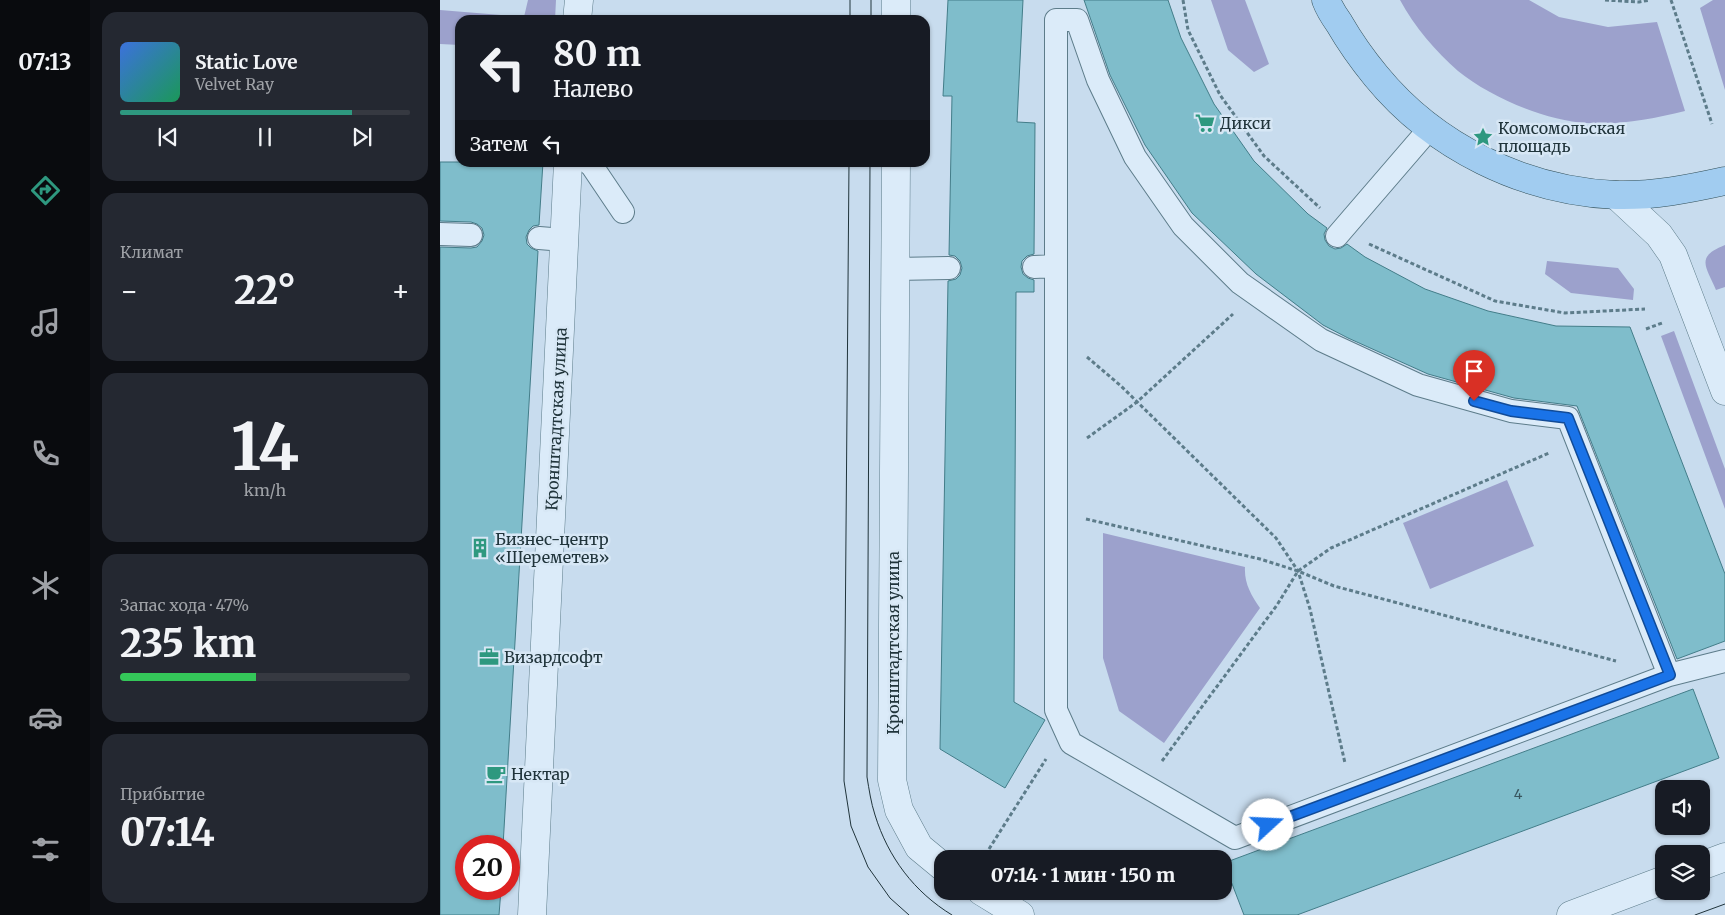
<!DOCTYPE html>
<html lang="ru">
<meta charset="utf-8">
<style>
body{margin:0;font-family:Merriweather,serif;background:#242831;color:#f1f3f6;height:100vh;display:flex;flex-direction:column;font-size:19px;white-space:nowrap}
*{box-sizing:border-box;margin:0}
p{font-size:16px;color:#9ea1a6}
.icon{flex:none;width:28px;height:28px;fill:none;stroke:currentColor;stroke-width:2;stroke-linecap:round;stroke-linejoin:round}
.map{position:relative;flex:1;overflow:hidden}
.side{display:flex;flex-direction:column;gap:12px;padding:12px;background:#0d0f14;width:350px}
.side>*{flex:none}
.top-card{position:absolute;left:15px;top:15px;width:475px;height:152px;border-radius:15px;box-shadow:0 1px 4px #0004;background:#171b24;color:#f1f3f6;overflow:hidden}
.fabs{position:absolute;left:1215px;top:780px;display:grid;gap:10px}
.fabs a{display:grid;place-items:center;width:55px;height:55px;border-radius:10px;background:#171b24;box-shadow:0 1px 4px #0004;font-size:25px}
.speed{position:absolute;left:15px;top:835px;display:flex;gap:10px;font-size:25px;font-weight:700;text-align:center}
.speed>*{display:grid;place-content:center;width:65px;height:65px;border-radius:50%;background:#171b24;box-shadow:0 1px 4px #0004;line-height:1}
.speed .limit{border:8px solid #d22;background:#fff;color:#111}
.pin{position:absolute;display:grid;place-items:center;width:42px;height:42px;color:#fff;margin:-51px -21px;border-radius:50% 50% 50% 0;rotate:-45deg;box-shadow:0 0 5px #0007}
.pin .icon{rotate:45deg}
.me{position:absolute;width:55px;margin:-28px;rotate:70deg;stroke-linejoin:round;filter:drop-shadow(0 0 4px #0008)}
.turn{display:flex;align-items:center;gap:18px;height:105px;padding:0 15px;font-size:22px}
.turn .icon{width:65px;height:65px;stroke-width:2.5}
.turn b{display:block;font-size:35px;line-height:42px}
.then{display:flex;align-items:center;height:48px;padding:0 15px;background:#0003;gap:10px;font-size:19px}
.big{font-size:38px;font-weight:800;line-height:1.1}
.side .tile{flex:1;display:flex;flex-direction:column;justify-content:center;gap:8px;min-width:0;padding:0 18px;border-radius:15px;background:#242831}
.side .dial{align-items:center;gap:0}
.dial b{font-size:65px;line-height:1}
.song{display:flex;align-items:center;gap:15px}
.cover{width:60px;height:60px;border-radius:8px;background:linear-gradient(135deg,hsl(220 70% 55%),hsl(150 70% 35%))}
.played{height:5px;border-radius:2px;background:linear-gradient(90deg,#2e987f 80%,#363941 80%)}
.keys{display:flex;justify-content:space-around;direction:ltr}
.heat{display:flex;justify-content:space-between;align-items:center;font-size:28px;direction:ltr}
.charge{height:8px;border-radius:4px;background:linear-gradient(90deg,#34c759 47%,#363941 0)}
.trip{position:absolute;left:494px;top:850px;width:298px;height:50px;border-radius:15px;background:#171b24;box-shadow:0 1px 4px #0004;font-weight:800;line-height:50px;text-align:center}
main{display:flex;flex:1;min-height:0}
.tab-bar{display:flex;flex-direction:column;width:90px;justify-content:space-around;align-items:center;background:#090b0e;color:#9ea1a6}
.tab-bar .icon{width:35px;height:35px}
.tab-bar .on{color:#2e987f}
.tab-bar b{font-size:22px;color:#f1f3f6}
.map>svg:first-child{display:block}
.green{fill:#9ca1cc}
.building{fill:#7fbdcb;stroke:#437d89}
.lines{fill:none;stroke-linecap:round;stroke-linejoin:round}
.service-casing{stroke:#5d7c8a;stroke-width:24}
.minor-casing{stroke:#5d7c8a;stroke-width:29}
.tertiary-casing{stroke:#5d7c8a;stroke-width:29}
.primary-casing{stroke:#314f58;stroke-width:29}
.path{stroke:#5d7c8a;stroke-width:3;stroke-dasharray:4 2.5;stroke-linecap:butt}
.service{stroke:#dbebf9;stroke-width:22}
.minor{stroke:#dbebf9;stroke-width:28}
.tertiary{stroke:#dbebf9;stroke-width:28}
.primary{stroke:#a1ccf0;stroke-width:28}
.tram{stroke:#20343b;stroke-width:1}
.route-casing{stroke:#114b97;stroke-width:12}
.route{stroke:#1a73e8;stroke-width:9}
.labels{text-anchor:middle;stroke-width:5;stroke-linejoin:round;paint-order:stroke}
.number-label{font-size:14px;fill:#38565f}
.poi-label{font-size:16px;fill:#20343b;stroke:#d7e7f5;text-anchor:start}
.street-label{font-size:16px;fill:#20343b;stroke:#d7e7f5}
</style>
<main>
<nav class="tab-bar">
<b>07:13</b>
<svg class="icon on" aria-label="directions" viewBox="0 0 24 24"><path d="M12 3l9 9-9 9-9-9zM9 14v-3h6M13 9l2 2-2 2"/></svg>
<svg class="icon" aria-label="music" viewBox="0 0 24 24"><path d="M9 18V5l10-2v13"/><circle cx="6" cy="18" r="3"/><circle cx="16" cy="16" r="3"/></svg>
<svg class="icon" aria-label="phone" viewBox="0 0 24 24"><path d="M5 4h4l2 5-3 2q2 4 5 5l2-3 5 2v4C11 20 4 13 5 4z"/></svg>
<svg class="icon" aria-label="climate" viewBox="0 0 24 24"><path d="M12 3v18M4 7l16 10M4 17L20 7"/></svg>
<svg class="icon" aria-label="car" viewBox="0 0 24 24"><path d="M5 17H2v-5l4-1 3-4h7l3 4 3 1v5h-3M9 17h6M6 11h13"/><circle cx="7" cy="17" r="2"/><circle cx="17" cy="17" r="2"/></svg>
<svg class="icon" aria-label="filters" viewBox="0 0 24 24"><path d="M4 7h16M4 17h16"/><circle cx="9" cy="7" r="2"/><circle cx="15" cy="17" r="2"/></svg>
</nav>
<section class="side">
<div class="tile">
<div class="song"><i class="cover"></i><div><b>Static Love</b><p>Velvet Ray</p></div></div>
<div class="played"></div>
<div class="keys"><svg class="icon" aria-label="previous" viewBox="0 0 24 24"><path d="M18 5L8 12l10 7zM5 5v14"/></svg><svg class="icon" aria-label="pause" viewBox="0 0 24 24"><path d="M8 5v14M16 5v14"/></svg><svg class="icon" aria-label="next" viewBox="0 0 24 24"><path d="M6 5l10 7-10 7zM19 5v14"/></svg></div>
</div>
<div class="tile"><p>Климат</p>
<div class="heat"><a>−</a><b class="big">22°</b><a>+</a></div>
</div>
<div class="tile dial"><b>14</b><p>km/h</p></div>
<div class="tile"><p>Запас хода · 47%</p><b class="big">235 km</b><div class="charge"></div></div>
<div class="tile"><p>Прибытие</p><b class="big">07:14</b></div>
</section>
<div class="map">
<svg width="1285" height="915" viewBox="0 0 1285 915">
<rect width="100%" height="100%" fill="#c8dcee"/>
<path class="green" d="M88,0H116L115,20H20V45L0,44V10L84,17Z
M771,0H805L829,64L814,72L788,50Z
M960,0H1089L1119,17L1168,27L1217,22L1245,111C1213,119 1181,125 1147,123C1106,121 1050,97 1018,71C996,52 974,26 960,0Z
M1273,0H1285V90L1260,8Z
M1285,245V287L1276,290C1266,266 1255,257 1285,245Z
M1107,261L1178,268L1194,289L1193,300L1131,293L1105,274Z
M1234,331L1285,469V509L1221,336Z
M1067,480L1094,546L990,589L963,523Z
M663,533L805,567C804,583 811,595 820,608L724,743L679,711L663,658Z"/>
<path class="building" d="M508,0H583L577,122L595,123L594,254L587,256L582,261L581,267L583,274L588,278L594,280V292H576L574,702L605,720L565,788L500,749L508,281L516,279L520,275L522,268L520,261L515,256L509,255L512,96H503Z
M644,0H728L741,38L774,104L814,161L868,214L887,228L884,234L885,240L889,246L895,249L901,248L907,244L925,257L985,289L1048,311L1116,326L1190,327L1285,574V641L1237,659L1137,406L1074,398L988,374L908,338L883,325L816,274L752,213L705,145L670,75Z
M0,162H103L99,225L93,226L89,230L86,237L87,244L91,248L98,251L63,846H26V889H61L59,915H0V247L31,248L37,247L42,241L44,235L42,228L37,224L31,222L0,221Z
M1253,689L1279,758L857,915H804L784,863Z"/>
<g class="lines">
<defs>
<path id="service" d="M147,162L152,166L183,212
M0,234L31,235
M897,236L990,128
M99,238L124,240
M594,267L616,266
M455,269L509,268
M1229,675L1128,418L1071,411L978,385L881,340L800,283L743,226L695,157L658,80L637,20H616V710L631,743L795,838L1229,675L1285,661"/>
<path id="minor" d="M137,20L139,0
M456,20V0
M456,162L452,780L459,810L479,847L502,866
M1261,866L1285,857
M541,891L580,915
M92,915L128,162
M1131,915L1224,880"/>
<path id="tertiary" d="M1176,195L1219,235L1233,255L1285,391"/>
<path id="primary" d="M886,0C889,8 894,16 899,23C910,42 922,59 936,76C994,147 1084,191 1176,195C1213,196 1249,189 1285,181"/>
</defs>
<use href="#service" class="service-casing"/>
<use href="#minor" class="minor-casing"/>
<use href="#tertiary" class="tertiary-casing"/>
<use href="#primary" class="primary-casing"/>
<path class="path" d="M743,0L748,30L780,95L824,156L880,208
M1165,0L1199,2L1210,0
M1231,0L1272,124
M929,244L1055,301L1125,313L1205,309
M1206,329L1222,323
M647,357L681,386L836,538L858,571L870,609L905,763
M647,438L697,402L793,314
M646,519L820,559L858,571L894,586L1176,661
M722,761L837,605L858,571L891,548L1109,453
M549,849L606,759"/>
<use href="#service" class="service"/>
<use href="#minor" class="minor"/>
<use href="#tertiary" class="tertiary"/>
<use href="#primary" class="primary"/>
<path class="tram" d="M410,20V0
M431,20V0
M409,162L404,781L411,826L428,867L450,898L469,915
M430,162L427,777C429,789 431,803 435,815C448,857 474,892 512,915
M1255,915L1285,904"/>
</g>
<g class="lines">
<defs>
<path id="route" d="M828,825L1230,675L1128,418L1071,411L1034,401"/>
</defs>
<use href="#route" class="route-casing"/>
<use href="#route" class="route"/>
</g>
<defs>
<symbol id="supermarket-bare" viewBox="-9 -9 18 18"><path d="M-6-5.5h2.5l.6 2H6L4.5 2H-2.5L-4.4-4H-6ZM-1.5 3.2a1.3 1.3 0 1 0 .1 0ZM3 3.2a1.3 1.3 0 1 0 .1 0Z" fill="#2e987f" stroke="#d7e7f5" stroke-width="2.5" paint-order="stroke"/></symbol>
<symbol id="sight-bare" viewBox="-9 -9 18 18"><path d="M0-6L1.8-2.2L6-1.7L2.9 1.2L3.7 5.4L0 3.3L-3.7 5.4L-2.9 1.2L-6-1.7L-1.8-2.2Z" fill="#2e987f" stroke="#d7e7f5" stroke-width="2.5" paint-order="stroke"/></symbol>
<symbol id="building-bare" viewBox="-9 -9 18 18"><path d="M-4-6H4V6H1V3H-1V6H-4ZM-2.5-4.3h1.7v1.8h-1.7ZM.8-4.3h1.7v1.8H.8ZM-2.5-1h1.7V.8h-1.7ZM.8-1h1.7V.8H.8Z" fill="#2e987f" stroke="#d7e7f5" stroke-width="2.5" paint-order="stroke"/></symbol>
<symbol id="office-bare" viewBox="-9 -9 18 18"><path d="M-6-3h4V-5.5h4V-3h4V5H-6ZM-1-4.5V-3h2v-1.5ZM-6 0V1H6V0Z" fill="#2e987f" stroke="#d7e7f5" stroke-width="2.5" paint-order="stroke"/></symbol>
<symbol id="cafe-bare" viewBox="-9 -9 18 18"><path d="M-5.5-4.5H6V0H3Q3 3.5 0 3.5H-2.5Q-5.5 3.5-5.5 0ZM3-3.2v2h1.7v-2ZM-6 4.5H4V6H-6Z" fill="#2e987f" stroke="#d7e7f5" stroke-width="2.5" paint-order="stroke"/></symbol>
</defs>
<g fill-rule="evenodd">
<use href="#supermarket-bare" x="751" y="109" width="28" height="28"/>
<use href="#sight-bare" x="1029" y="123" width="28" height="28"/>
<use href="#building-bare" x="26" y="534" width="28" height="28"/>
<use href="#office-bare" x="35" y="643" width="28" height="28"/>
<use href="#cafe-bare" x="42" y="760" width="28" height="28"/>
</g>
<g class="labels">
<g class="number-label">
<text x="1078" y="799">4</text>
</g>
<g class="poi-label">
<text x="780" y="129">Дикси</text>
<text x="1058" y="134">Комсомольская<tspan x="1058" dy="18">площадь</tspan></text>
<text x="55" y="545">Бизнес-центр<tspan x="55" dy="18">«Шереметев»</tspan></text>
<text x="64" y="663">Визардсофт</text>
<text x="71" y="780">Нектар</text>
</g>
<g class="street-label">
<text transform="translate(116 419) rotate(-87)" y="6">Кронштадтская улица</text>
<text transform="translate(453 643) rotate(-90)" y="6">Кронштадтская улица</text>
</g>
</g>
</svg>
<div class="fabs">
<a><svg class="icon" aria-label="sound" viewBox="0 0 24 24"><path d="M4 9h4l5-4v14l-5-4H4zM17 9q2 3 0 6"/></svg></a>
<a><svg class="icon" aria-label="layers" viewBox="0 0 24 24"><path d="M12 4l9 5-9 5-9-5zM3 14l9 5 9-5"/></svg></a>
</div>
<div class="speed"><div class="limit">20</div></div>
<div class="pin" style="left:1034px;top:401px;background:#d93025"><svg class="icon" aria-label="arrive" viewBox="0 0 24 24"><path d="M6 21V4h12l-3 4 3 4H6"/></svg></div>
<svg class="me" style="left:828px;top:825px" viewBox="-20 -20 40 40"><circle r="19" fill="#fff"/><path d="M0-13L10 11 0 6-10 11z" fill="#1a73e8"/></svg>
<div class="trip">07:14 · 1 мин · 150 m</div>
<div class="top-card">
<div class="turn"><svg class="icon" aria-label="left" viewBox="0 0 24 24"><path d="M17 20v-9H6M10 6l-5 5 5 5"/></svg><div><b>80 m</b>Налево</div></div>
<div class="then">Затем<svg class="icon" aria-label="left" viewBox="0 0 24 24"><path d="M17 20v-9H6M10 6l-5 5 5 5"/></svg></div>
</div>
</div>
</main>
